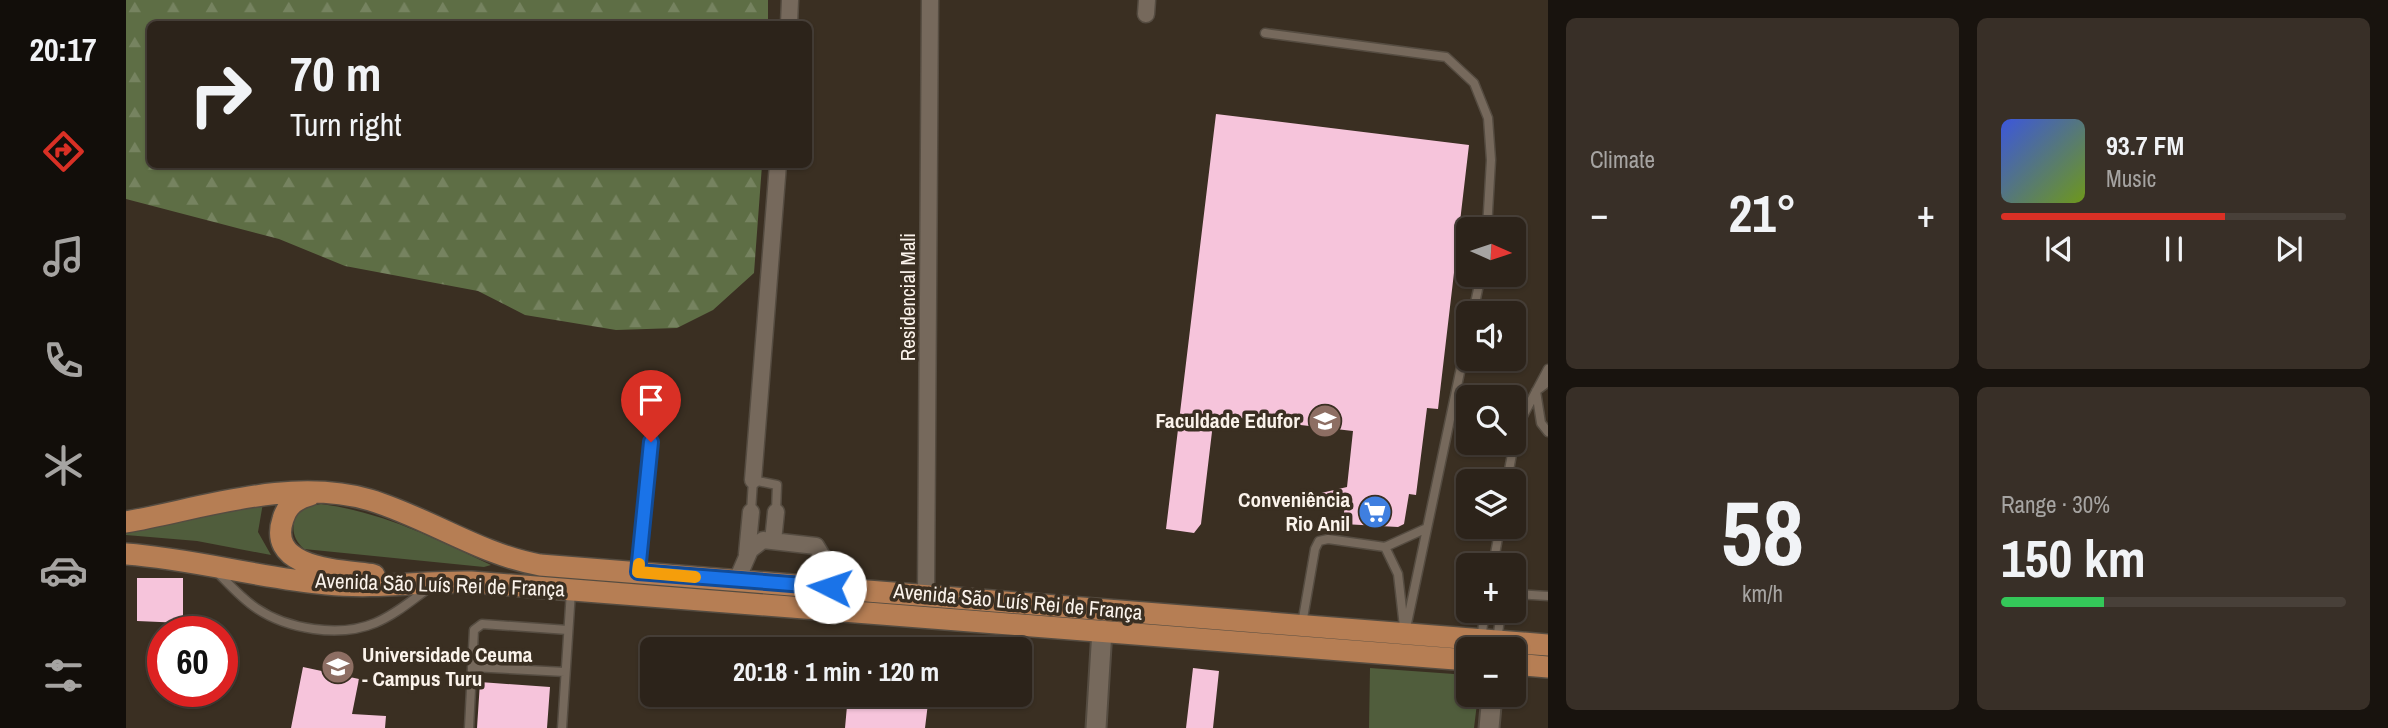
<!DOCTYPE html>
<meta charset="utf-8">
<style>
body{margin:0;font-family:"Archivo Narrow",sans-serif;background:#382f27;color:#f1f3f6;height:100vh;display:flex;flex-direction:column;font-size:26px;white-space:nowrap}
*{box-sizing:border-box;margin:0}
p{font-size:23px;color:#a6a4a2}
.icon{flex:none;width:38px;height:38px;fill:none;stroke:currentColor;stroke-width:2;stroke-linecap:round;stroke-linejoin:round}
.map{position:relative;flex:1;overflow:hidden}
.side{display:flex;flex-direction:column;gap:18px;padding:18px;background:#18130e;width:840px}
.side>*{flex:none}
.guide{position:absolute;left:21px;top:21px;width:665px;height:147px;border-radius:10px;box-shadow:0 2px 5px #0004,0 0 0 2px #484039;background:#2c231a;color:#f1f3f6;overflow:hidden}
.needle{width:46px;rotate:93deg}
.fabs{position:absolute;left:1330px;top:217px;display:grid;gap:14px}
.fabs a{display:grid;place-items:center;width:70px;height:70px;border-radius:10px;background:#2c231a;box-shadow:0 2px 5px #0004,0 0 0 2px #484039;font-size:35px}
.speed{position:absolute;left:21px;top:616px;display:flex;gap:14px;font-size:35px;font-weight:700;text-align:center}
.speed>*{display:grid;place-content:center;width:91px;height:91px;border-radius:50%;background:#2c231a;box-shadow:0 2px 5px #0004,0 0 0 2px #484039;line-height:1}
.speed .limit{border:10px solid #d22;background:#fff;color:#111}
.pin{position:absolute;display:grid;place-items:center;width:60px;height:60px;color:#fff;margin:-72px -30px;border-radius:50% 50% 50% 0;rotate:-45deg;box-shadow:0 0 7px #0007}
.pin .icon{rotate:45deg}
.me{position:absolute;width:77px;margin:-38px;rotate:274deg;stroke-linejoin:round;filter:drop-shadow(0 0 5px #0008)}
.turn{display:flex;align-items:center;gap:24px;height:147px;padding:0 28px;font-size:32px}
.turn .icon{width:91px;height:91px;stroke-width:2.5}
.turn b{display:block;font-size:49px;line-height:60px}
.big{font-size:52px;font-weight:700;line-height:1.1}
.side .card{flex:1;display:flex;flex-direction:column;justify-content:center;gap:10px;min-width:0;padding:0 24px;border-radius:10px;background:#382f27}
.side .dial{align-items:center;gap:0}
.dial b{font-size:91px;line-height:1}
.song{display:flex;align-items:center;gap:21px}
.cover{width:84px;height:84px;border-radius:10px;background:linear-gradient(135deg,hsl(230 70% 55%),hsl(80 70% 35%))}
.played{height:7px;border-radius:4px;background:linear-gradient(90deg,#d93025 65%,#484039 65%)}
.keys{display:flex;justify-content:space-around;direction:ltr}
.heat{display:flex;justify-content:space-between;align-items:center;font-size:38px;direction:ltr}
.charge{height:10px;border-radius:5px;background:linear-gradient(90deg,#34c759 30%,#484039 0)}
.side .tiles{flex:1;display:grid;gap:18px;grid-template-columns:repeat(2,1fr)}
.trip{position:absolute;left:514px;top:637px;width:392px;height:70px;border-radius:10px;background:#2c231a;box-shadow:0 2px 5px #0004,0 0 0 2px #484039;font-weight:700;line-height:70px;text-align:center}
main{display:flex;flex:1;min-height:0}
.tabs{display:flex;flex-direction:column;width:126px;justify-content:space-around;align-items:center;background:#120e0a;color:#a6a4a2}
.tabs .icon{width:49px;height:49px}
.tabs .current{color:#d93025}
.tabs b{font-size:32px;color:#f1f3f6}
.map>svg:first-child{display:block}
.green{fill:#505d3c}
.forest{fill:url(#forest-firs)}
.building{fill:#f6c4db}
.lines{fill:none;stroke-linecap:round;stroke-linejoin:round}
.service-casing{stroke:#554c41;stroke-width:11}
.minor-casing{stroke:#554c41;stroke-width:19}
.tertiary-casing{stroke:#554c41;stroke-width:23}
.primary-casing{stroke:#554c41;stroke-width:24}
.service{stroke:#76695c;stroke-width:8}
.minor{stroke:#76695c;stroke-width:16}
.tertiary{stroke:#76695c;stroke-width:19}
.primary{stroke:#b67e54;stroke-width:21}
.route-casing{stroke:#114b97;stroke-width:18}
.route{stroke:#1a73e8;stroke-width:12}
.slow{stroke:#f59e0b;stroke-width:12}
.labels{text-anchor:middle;stroke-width:7;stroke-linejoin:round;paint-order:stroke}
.street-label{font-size:21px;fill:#fbf3eb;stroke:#3a2f22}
.poi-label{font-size:21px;font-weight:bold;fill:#fbf3eb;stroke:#3a2f22;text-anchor:end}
</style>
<main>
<nav class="tabs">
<b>20:17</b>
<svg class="icon current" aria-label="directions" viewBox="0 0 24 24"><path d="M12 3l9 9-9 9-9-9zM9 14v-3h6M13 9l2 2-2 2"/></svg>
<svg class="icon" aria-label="music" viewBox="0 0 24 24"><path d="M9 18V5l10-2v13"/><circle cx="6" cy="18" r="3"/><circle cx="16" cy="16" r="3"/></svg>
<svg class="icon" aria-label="phone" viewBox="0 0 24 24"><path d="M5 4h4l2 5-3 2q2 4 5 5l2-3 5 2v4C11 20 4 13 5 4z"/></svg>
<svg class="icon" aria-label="climate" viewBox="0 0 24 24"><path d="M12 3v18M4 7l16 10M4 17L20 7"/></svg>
<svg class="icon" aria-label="car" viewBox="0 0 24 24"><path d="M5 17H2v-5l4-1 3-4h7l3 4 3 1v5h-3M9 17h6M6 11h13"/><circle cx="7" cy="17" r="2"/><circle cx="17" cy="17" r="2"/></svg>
<svg class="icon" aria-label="filters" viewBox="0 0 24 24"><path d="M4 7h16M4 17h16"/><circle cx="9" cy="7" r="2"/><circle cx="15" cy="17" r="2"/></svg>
</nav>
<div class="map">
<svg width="1422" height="728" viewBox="0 0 1422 728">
<defs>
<pattern id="forest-firs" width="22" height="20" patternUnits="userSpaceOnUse" patternTransform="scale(1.75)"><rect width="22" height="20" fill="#5e6e45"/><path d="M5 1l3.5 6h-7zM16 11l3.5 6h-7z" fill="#768360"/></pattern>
</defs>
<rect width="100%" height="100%" fill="#3a2f22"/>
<path class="green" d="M137,503L132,532L145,555L71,541L0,535V531Z
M195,504C257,512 310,539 365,565L358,567L178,549C167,539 165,529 170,515L183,506Z
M1244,668L1342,675V695H1352L1348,728H1243Z"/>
<path class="forest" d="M0,0H642V24H24V164L636,165L628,273L587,310L551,328L490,330L399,315L352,291L219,266L153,239L0,199Z"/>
<path class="building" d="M1090,114L1343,145L1312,409L1301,408L1290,495L1283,494L1278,524L1272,527L1217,524L1219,501L1191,494L1221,487L1227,431L1088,415L1075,524L1068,533L1040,529Z
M11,578H57V623L11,621Z
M177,667L233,679L226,714L260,716L259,728H165Z
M1067,668L1093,671L1087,728H1060Z
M354,682L424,687L421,728H351Z
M722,695H803L799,728H719Z"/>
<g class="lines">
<defs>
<path id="service" d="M1139,33L1320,57L1348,83L1362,118L1365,160L1361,229
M1347,313L1355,275
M1422,382L1410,391L1415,423L1422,432
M1381,481L1391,427L1422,369
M625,512L627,480L651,485L650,512
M1259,547L1301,528
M1367,565L1374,527
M90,571C103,584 115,598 130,608C161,629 213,638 249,623C269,615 286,600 303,588
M512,571L528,417
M1388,594L1422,596
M1176,624L1189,549L1193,541L1202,539L1259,547L1272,574L1278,627
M1279,633L1342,334
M1355,639L1359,611
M1371,641L1375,611
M346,667L439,672
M343,728L348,630L356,624L442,630
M436,728L445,591"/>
<path id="minor" d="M1020,14L1021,0
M663,24L664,0
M627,480L652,164
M647,541L650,512
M621,554L625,512
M611,580L624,550L637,540L690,546L696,556L704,587
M800,595L804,0"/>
<path id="tertiary" d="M970,728L976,630
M1363,728L1366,695"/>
<path id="primary" d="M184,495C171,498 161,505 157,519C140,570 216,570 248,575
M0,522C78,508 165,477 244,500C303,518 353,554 414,565L1422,645
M0,554C68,559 133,578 201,584C250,589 297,581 345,582L1342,660
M1388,664L1422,667"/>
</defs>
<use href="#service" class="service-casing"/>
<use href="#minor" class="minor-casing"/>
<use href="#tertiary" class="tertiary-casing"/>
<use href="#primary" class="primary-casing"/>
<use href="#service" class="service"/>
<use href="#minor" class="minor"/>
<use href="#tertiary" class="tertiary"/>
<use href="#primary" class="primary"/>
</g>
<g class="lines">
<defs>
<path id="route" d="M525,442L512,572L704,587"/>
</defs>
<use href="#route" class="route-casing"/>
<use href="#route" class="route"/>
<path class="slow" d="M513,564L512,572L569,577"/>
</g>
<defs>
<symbol id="university-disc" viewBox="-11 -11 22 22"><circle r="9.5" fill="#8d6e63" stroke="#3a2f22"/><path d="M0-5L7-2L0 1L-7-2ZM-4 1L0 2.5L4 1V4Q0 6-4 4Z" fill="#fff"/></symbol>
<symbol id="supermarket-disc" viewBox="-11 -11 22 22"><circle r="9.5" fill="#3f7fe0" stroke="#3a2f22"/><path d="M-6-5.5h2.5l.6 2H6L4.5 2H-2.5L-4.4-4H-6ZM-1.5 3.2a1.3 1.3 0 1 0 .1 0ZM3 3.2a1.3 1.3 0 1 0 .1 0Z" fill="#fff"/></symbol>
</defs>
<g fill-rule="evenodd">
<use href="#university-disc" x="1180" y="402" width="38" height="38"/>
<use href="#supermarket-disc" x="1230" y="493" width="38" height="38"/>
<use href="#university-disc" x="193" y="648" width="38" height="38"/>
</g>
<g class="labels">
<g class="street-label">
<text transform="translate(782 297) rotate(-90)" y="7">Residencial Mali</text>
<text transform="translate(314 585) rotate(2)" y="7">Avenida São Luís Rei de França</text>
<text transform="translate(892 602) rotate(5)" y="7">Avenida São Luís Rei de França</text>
</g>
<g class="poi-label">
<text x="1174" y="428">Faculdade Edufor</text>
<text x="1224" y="507">Conveniência<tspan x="1224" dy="24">Rio Anil</tspan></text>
<text x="236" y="662" text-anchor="start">Universidade Ceuma<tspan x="236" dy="24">- Campus Turu</tspan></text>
</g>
</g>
</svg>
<div class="fabs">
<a><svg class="needle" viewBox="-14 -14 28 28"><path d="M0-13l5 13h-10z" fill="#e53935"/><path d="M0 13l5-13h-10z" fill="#a6a4a2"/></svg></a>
<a><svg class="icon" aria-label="sound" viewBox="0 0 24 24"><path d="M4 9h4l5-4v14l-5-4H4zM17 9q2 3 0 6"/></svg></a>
<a><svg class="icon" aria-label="search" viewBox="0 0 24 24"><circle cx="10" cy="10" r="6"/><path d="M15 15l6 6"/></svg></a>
<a><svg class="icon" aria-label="layers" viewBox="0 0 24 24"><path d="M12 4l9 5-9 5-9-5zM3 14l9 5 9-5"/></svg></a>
<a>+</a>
<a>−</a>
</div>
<div class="speed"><div class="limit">60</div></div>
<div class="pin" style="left:525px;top:442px;background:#d93025"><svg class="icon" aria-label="arrive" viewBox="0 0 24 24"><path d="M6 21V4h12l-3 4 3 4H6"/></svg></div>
<svg class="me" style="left:704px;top:587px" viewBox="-20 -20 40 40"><circle r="19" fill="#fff"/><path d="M0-13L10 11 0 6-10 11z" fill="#1a73e8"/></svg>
<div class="trip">20:18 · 1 min · 120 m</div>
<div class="guide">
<div class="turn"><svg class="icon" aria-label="right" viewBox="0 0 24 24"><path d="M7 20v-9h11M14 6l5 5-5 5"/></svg><div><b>70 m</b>Turn right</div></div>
</div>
</div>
<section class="side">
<div class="tiles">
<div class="card"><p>Climate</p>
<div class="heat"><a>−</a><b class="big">21°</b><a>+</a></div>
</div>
<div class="card">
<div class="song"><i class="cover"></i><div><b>93.7 FM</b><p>Music</p></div></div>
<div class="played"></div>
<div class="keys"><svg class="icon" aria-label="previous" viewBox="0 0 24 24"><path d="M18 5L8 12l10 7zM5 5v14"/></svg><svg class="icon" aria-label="pause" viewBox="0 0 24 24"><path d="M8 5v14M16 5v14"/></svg><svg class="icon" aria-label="next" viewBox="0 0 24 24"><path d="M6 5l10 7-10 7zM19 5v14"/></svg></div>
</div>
<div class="card dial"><b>58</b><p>km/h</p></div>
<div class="card"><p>Range · 30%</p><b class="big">150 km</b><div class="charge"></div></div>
</div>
</section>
</main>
